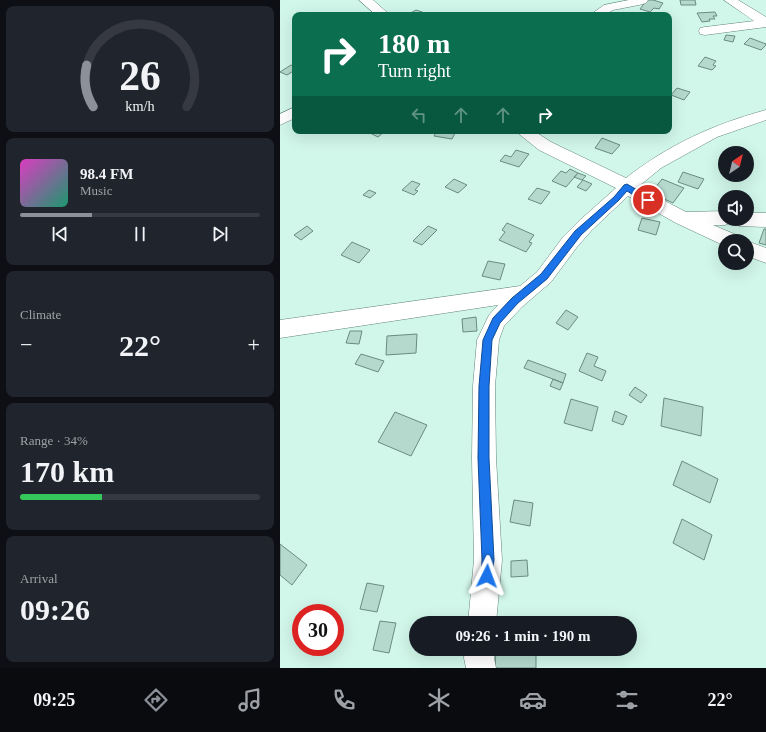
<!DOCTYPE html>
<meta charset="utf-8">
<style>
body{margin:0;font-family:"Times New Roman",serif;background:#20242c;color:#f1f3f6;height:100vh;display:flex;flex-direction:column;font-size:15px;white-space:nowrap}
*{box-sizing:border-box;margin:0}
p{font-size:13px;color:#9ea1a6}
.icon{flex:none;width:22px;height:22px;fill:none;stroke:currentColor;stroke-width:2;stroke-linecap:round;stroke-linejoin:round}
.map{position:relative;flex:1;overflow:hidden}
.drawer{display:flex;flex-direction:column;gap:6px;padding:6px;background:#0d0f14;width:280px}
.drawer>*{flex:none}
.hud{position:absolute;left:12px;top:12px;width:380px;height:122px;border-radius:8px;box-shadow:0 4px 16px #0002;background:#0b6e4f;color:#fff;overflow:hidden}
.needle{width:26px;rotate:35deg}
.buttons{position:absolute;left:438px;top:146px;display:grid;gap:8px}
.buttons a{display:grid;place-items:center;width:36px;height:36px;border-radius:50%;background:#171b24;box-shadow:0 4px 16px #0002;font-size:20px}
.speed{position:absolute;left:12px;top:604px;display:flex;gap:8px;font-size:20px;font-weight:700;text-align:center}
.speed>*{display:grid;place-content:center;width:52px;height:52px;border-radius:50%;background:#171b24;box-shadow:0 4px 16px #0002;line-height:1}
.speed .limit{border:6px solid #d22;background:#fff;color:#111}
.pin{position:absolute;display:grid;place-items:center;width:34px;height:34px;color:#fff;margin:-17px;border:2px solid #fff;border-radius:50%;box-shadow:0 1px 4px #0007}
.me{position:absolute;width:44px;margin:-22px;rotate:3deg;stroke-linejoin:round;filter:drop-shadow(0 0 3px #0008)}
.turn{display:flex;align-items:center;gap:14px;height:84px;padding:0 20px;font-size:18px}
.turn .icon{width:52px;height:52px;stroke-width:2.5}
.turn b{display:block;font-size:28px;line-height:34px}
.lanes{display:flex;align-items:center;height:38px;padding:0 20px;background:#0003;justify-content:center;gap:20px;direction:ltr}
.lanes .off{opacity:.35}
.big{font-size:30px;font-weight:700;line-height:1.1}
.drawer .widget{flex:1;display:flex;flex-direction:column;justify-content:center;gap:6px;min-width:0;padding:0 14px;border-radius:8px;background:#20242c}
.drawer .dial{align-items:center;gap:0}
.dial svg{height:104px;overflow:visible;fill:none;stroke:#363941;stroke-width:7;stroke-linecap:round;text-anchor:middle}
.dial text{fill:#f1f3f6;stroke:none}
.song{display:flex;align-items:center;gap:12px}
.cover{width:48px;height:48px;border-radius:6px;background:linear-gradient(135deg,hsl(310 70% 55%),hsl(160 70% 35%))}
.played{height:4px;border-radius:2px;background:linear-gradient(90deg,#8c9099 30%,#363941 30%)}
.keys{display:flex;justify-content:space-around;direction:ltr}
.heat{display:flex;justify-content:space-between;align-items:center;font-size:22px;direction:ltr}
.charge{height:6px;border-radius:3px;background:linear-gradient(90deg,#34c759 34%,#363941 0)}
.trip{position:absolute;left:129px;top:616px;width:228px;height:40px;border-radius:20px;background:#171b24;box-shadow:0 4px 16px #0002;font-weight:700;line-height:40px;text-align:center}
.menu{display:flex;height:64px;justify-content:space-around;align-items:center;background:#090b0e;color:#9ea1a6}
.menu .icon{width:28px;height:28px}
.menu .selected{color:#8c9099}
.menu b{font-size:18px;color:#f1f3f6}
main{display:flex;flex:1;min-height:0}
.map>svg:first-child{display:block}
.building{fill:#b5dacd;stroke:#6a8c80}
.lines{fill:none;stroke-linecap:round;stroke-linejoin:round}
.street-casing{stroke:#638579;stroke-width:1}
.street{fill:#fff;fill-rule:evenodd}
.route{fill:#1a73e8;stroke:#114b97}
</style>
<main>
<section class="drawer">
<div class="widget dial"><svg viewBox="0 0 100 80">
<path d="M14 69A42 42 0 1 1 86 69"/>
<path d="M14 69A42 42 0 0 1 9 37" stroke="#8c9099"/>
<text x="50" y="56" font-size="32" font-weight="700">26</text>
<text x="50" y="72" font-size="11">km/h</text>
</svg></div>
<div class="widget">
<div class="song"><i class="cover"></i><div><b>98.4 FM</b><p>Music</p></div></div>
<div class="played"></div>
<div class="keys"><svg class="icon" aria-label="previous" viewBox="0 0 24 24"><path d="M18 5L8 12l10 7zM5 5v14"/></svg><svg class="icon" aria-label="pause" viewBox="0 0 24 24"><path d="M8 5v14M16 5v14"/></svg><svg class="icon" aria-label="next" viewBox="0 0 24 24"><path d="M6 5l10 7-10 7zM19 5v14"/></svg></div>
</div>
<div class="widget"><p>Climate</p>
<div class="heat"><a>−</a><b class="big">22°</b><a>+</a></div>
</div>
<div class="widget"><p>Range · 34%</p><b class="big">170 km</b><div class="charge"></div></div>
<div class="widget"><p>Arrival</p><b class="big">09:26</b></div>
</section>
<div class="map">
<svg width="486" height="668" viewBox="0 0 486 668">
<rect width="100%" height="100%" fill="#d1f7ea"/>
<path class="building" d="M367,0H373L383,3L379,9L374,8L370,12L360,9Z
M400,0H415L416,5H401Z
M136,10L145,13L142,15H127Z
M435,12L437,16H433L435,19H429L430,21L422,22L417,13Z
M446,35L455,36L453,42L444,40Z
M470,38L486,44V45L481,50L464,44Z
M425,57L436,61L433,65L436,66L432,70L418,66Z
M11,65L15,67V70L7,75L0,72Z
M397,88L410,92L404,100L391,95Z
M86,131H105L98,137Z
M157,131H176L172,139L154,136Z
M322,138L340,145L332,154L315,148Z
M236,150L249,154L239,167L220,161L225,155L231,157Z
M290,169L298,173L286,187L272,181L281,171L286,173Z
M403,172L424,179L418,189L398,182Z
M298,173L306,176L302,180L294,177Z
M174,179L187,185L178,193L165,187Z
M382,179L404,188L393,203L371,193Z
M303,180L312,184L306,191L297,187Z
M132,181L140,184L135,190L138,191L134,195L122,190Z
M257,188L270,192L261,204L248,199Z
M89,190L96,193L90,198L83,195Z
M362,218L380,222L376,235L358,230Z
M227,223L254,235L249,242L252,243L246,252L219,240L225,232L222,230Z
M27,226L33,231L21,240L14,235Z
M148,226L157,230L142,245L133,241Z
M484,229H486V245L479,243Z
M72,242L90,250L79,263L61,255Z
M208,261L225,264L220,280L202,276Z
M286,310L298,317L288,330L276,323Z
M196,317L197,331L183,332L182,319Z
M70,331H82L79,344L66,343Z
M137,334L136,353L106,355L107,336Z
M307,353L318,357L314,366L326,371L322,381L299,371Z
M81,354L104,361L98,372L75,364Z
M248,360L286,374L283,383L244,368Z
M273,379L283,383L280,390L270,386Z
M355,387L367,395L361,403L349,395Z
M384,398L423,407L421,436L381,426Z
M291,399L318,407L312,431L284,423Z
M335,411L347,416L343,425L332,421Z
M115,412L147,425L131,456L98,442Z
M402,461L438,479L430,503L393,485Z
M234,500L253,503L250,526L230,522Z
M402,519L432,535L424,560L393,543Z
M0,544L27,565L12,585L0,575Z
M247,560L248,576L231,577V561Z
M87,583L104,586L97,612L80,609Z
M100,621L116,623L109,653L93,650Z
M224,649H249V654H256V668H215L216,650H224Z"/>
<g class="lines">
<defs>
<path id="street" d="M79,0H93L110,15H96Z
M349,0H368L366,3L359,5L333,10L324,15H310L324,5Z
M444,0H458L486,17V27L425,35L420,34L419,31L420,28L425,27L474,21Z
M15,107V118L0,125V114Z
M486,110V120L437,137L381,168L358,187L406,212L445,211V219H467V213H486V227L459,226L452,222L445,225H433L459,236L461,241H445V246L396,223L348,196L312,230L297,247L271,282L242,307L224,326L219,340L215,386L216,458L222,560L216,623H188L194,560L192,458L193,386L197,340L209,315L218,305L0,338V320L240,286L257,272L283,237L300,220L336,188L259,150L239,134L236,131H254L271,142L346,178C388,145 434,124 486,110Z
M467,241L486,248V263L467,256Z
M185,649H215L214,658L216,668H186L184,658Z"/>
</defs>
<use href="#street" class="street-casing"/>
<use href="#street" class="street"/>
</g>
<path class="route" d="M347,184L371,198V202H365L347,191L339,200L301,235L267,279L238,303L220,323L212,340L209,386V458L214,560L211,580L207,581L202,580L201,576L202,560L198,458L199,386L203,340L213,318L232,298L261,274L295,231L334,197L344,185Z"/>
</svg>
<div class="buttons">
<a><svg class="needle" viewBox="-14 -14 28 28"><path d="M0-13l5 13h-10z" fill="#e53935"/><path d="M0 13l5-13h-10z" fill="#9ea1a6"/></svg></a>
<a><svg class="icon" aria-label="sound" viewBox="0 0 24 24"><path d="M4 9h4l5-4v14l-5-4H4zM17 9q2 3 0 6"/></svg></a>
<a><svg class="icon" aria-label="search" viewBox="0 0 24 24"><circle cx="10" cy="10" r="6"/><path d="M15 15l6 6"/></svg></a>
</div>
<div class="speed"><div class="limit">30</div></div>
<div class="pin" style="left:368px;top:200px;background:#d93025"><svg class="icon" aria-label="arrive" viewBox="0 0 24 24"><path d="M6 21V4h12l-3 4 3 4H6"/></svg></div>
<svg class="me" style="left:207px;top:576px" viewBox="-20 -20 40 40"><path d="M0-17L14 15 0 8-14 15z" fill="#1a73e8" stroke="#fff" stroke-width="4"/></svg>
<div class="trip">09:26 · 1 min · 190 m</div>
<div class="hud">
<div class="turn"><svg class="icon" aria-label="right" viewBox="0 0 24 24"><path d="M7 20v-9h11M14 6l5 5-5 5"/></svg><div><b>180 m</b>Turn right</div></div>
<div class="lanes"><svg class="icon off" aria-label="left" viewBox="0 0 24 24"><path d="M17 20v-9H6M10 6l-5 5 5 5"/></svg><svg class="icon off" aria-label="ahead" viewBox="0 0 24 24"><path d="M12 20V5M6 11l6-6 6 6"/></svg><svg class="icon off" aria-label="ahead" viewBox="0 0 24 24"><path d="M12 20V5M6 11l6-6 6 6"/></svg><svg class="icon" aria-label="right" viewBox="0 0 24 24"><path d="M7 20v-9h11M14 6l5 5-5 5"/></svg></div>
</div>
</div>
</main>
<nav class="menu">
<b>09:25</b>
<svg class="icon selected" aria-label="directions" viewBox="0 0 24 24"><path d="M12 3l9 9-9 9-9-9zM9 14v-3h6M13 9l2 2-2 2"/></svg>
<svg class="icon" aria-label="music" viewBox="0 0 24 24"><path d="M9 18V5l10-2v13"/><circle cx="6" cy="18" r="3"/><circle cx="16" cy="16" r="3"/></svg>
<svg class="icon" aria-label="phone" viewBox="0 0 24 24"><path d="M5 4h4l2 5-3 2q2 4 5 5l2-3 5 2v4C11 20 4 13 5 4z"/></svg>
<svg class="icon" aria-label="climate" viewBox="0 0 24 24"><path d="M12 3v18M4 7l16 10M4 17L20 7"/></svg>
<svg class="icon" aria-label="car" viewBox="0 0 24 24"><path d="M5 17H2v-5l4-1 3-4h7l3 4 3 1v5h-3M9 17h6M6 11h13"/><circle cx="7" cy="17" r="2"/><circle cx="17" cy="17" r="2"/></svg>
<svg class="icon" aria-label="filters" viewBox="0 0 24 24"><path d="M4 7h16M4 17h16"/><circle cx="9" cy="7" r="2"/><circle cx="15" cy="17" r="2"/></svg>
<b>22°</b>
</nav>
